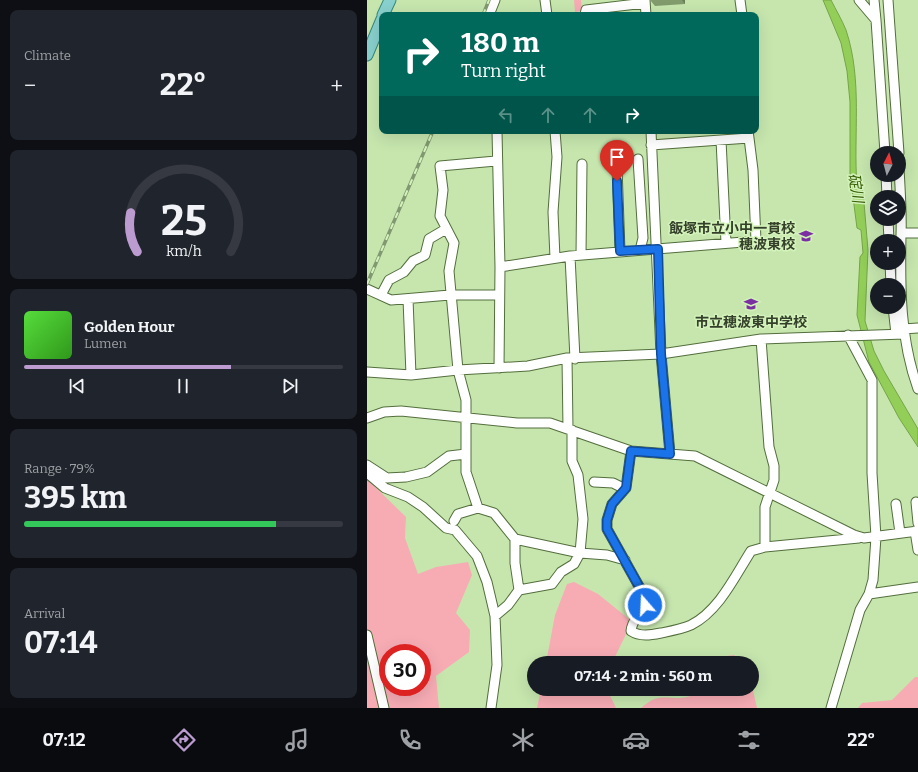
<!DOCTYPE html>
<meta charset="utf-8">
<style>
body{margin:0;font-family:Bitter,"Noto Sans JP",serif;background:#20242c;color:#f1f3f6;height:100vh;display:flex;flex-direction:column;font-size:15px;white-space:nowrap}
*{box-sizing:border-box;margin:0}
p{font-size:13px;color:#9ea1a6}
.icon{flex:none;width:22px;height:22px;fill:none;stroke:currentColor;stroke-width:2;stroke-linecap:round;stroke-linejoin:round}
.map{position:relative;flex:1;overflow:hidden}
.side{display:flex;flex-direction:column;gap:10px;padding:10px;background:#0d0f14;width:367px}
.side>*{flex:none}
.top-card{position:absolute;left:12px;top:12px;width:380px;height:122px;border-radius:8px;box-shadow:0 4px 16px #0002;background:#00695c;color:#fff;overflow:hidden}
.needle{width:26px;rotate:6deg}
.tools{position:absolute;left:503px;top:146px;display:grid;gap:8px}
.tools a{display:grid;place-items:center;width:36px;height:36px;border-radius:50%;background:#171b24;box-shadow:0 4px 16px #0002;font-size:20px}
.speed{position:absolute;left:12px;top:644px;display:flex;gap:8px;font-size:20px;font-weight:700;text-align:center}
.speed>*{display:grid;place-content:center;width:52px;height:52px;border-radius:50%;background:#171b24;box-shadow:0 4px 16px #0002;line-height:1}
.speed .limit{border:6px solid #d22;background:#fff;color:#111}
.pin{position:absolute;display:grid;place-items:center;width:34px;height:34px;color:#fff;margin:-41px -17px;border-radius:50% 50% 50% 0;rotate:-45deg;box-shadow:0 0 4px #0007}
.pin .icon{rotate:45deg}
.me{position:absolute;width:44px;margin:-22px;rotate:341deg;stroke-linejoin:round;filter:drop-shadow(0 0 3px #0008)}
.turn{display:flex;align-items:center;gap:14px;height:84px;padding:0 16px;font-size:18px}
.turn .icon{width:52px;height:52px;stroke-width:2.5}
.turn b{display:block;font-size:28px;line-height:34px}
.lanes{display:flex;align-items:center;height:38px;padding:0 16px;background:#0003;justify-content:center;gap:20px;direction:ltr}
.lanes .off{opacity:.35}
.big{font-size:30px;font-weight:700;line-height:1.1}
.side .tile{flex:1;display:flex;flex-direction:column;justify-content:center;gap:6px;min-width:0;padding:0 14px;border-radius:8px;background:#20242c}
.side .dial{align-items:center;gap:0}
.dial svg{height:104px;overflow:visible;fill:none;stroke:#363941;stroke-width:7;stroke-linecap:round;text-anchor:middle}
.dial text{fill:#f1f3f6;stroke:none}
.song{display:flex;align-items:center;gap:12px}
.cover{width:48px;height:48px;border-radius:6px;background:linear-gradient(135deg,hsl(110 70% 55%),hsl(110 70% 35%))}
.played{height:4px;border-radius:2px;background:linear-gradient(90deg,#bc9bd0 65%,#363941 65%)}
.keys{display:flex;justify-content:space-around;direction:ltr}
.heat{display:flex;justify-content:space-between;align-items:center;font-size:22px;direction:ltr}
.charge{height:6px;border-radius:3px;background:linear-gradient(90deg,#34c759 79%,#363941 0)}
.trip{position:absolute;left:160px;top:656px;width:232px;height:40px;border-radius:20px;background:#171b24;box-shadow:0 4px 16px #0002;font-weight:700;line-height:40px;text-align:center}
.dock{display:flex;height:64px;justify-content:space-around;align-items:center;background:#090b0e;color:#9ea1a6}
.dock .icon{width:28px;height:28px}
.dock .on{color:#bc9bd0}
.dock b{font-size:18px;color:#f1f3f6}
main{display:flex;flex:1;min-height:0}
.map>svg:first-child{display:block}
.green{fill:#f7acb4;fill-rule:evenodd}
.water{fill:#93cf58;stroke:#76a44a}
.lines{fill:none;stroke-linecap:round;stroke-linejoin:round}
.minor-casing{stroke:#536e3c;stroke-width:11}
.major-casing{stroke:#37897e;stroke-width:13}
.minor{stroke:#fff;stroke-width:9}
.major{stroke:#88d0cd;stroke-width:11}
.rail-casing{stroke:#819870;stroke-width:3.5}
.rail{stroke:#d3f3bb;stroke-width:2;stroke-dasharray:6;stroke-linecap:butt}
.wall{fill:#829b6d}
.shaded-wall{fill:#6a7e59}
.building{fill:#97b47f;stroke:#6a7e59}
.route-casing{stroke:#114b97;stroke-width:10}
.route{stroke:#1a73e8;stroke-width:7}
.labels{text-anchor:middle;stroke-width:3;stroke-linejoin:round;paint-order:stroke}
.poi-label{font-size:14px;font-weight:bold;fill:#34402a;stroke:#d3f3bb;text-anchor:end}
.water-label{font-size:15px;font-style:italic;fill:#395e08;stroke:#d3f3bb}
</style>
<main>
<section class="side">
<div class="tile"><p>Climate</p>
<div class="heat"><a>−</a><b class="big">22°</b><a>+</a></div>
</div>
<div class="tile dial"><svg viewBox="0 0 100 80">
<path d="M14 69A42 42 0 1 1 86 69"/>
<path d="M14 69A42 42 0 0 1 9 39" stroke="#bc9bd0"/>
<text x="50" y="56" font-size="32" font-weight="700">25</text>
<text x="50" y="72" font-size="11">km/h</text>
</svg></div>
<div class="tile">
<div class="song"><i class="cover"></i><div><b>Golden Hour</b><p>Lumen</p></div></div>
<div class="played"></div>
<div class="keys"><svg class="icon" aria-label="previous" viewBox="0 0 24 24"><path d="M18 5L8 12l10 7zM5 5v14"/></svg><svg class="icon" aria-label="pause" viewBox="0 0 24 24"><path d="M8 5v14M16 5v14"/></svg><svg class="icon" aria-label="next" viewBox="0 0 24 24"><path d="M6 5l10 7-10 7zM19 5v14"/></svg></div>
</div>
<div class="tile"><p>Range · 79%</p><b class="big">395 km</b><div class="charge"></div></div>
<div class="tile"><p>Arrival</p><b class="big">07:14</b></div>
</section>
<div class="map">
<svg width="551" height="708" viewBox="0 0 551 708">
<rect width="100%" height="100%" fill="#c6e6ae"/>
<path class="green" d="M207,0H214L215,11L208,12Z
M0,479L39,517L38,538L51,574L69,567L101,562L105,575L89,613L103,630L102,652L69,676L72,708H0ZM21,653H55V687H21Z
M207,582L231,594L262,619L263,626L245,663H179L188,615L200,584Z
M367,655L378,663H348L351,657Z
M548,677H551V708H491L495,703L525,700Z
M385,686L390,708H274C290,694 294,698 313,698C319,698 326,695 332,693L334,689H385Z
M174,689H240L249,708H170Z"/>
<path class="water" d="M456,0H464C469,10 475,20 479,30C496,81 486,134 490,186L496,191L501,250L498,321L507,351L517,371L551,429V447L532,418L502,362L490,315L493,257L496,253L494,230L490,228L483,174V102L480,71L474,43Z"/>
<g class="lines">
<defs>
<path id="minor" d="M178,0L180,15
M278,0L279,15
M373,0L375,15
M492,0L509,20L518,153
M507,0L509,20
M521,0L532,153
M122,15L128,0
M218,15L219,10L278,3
M130,131L133,267L132,368
M188,131L190,157L186,212L188,258
M284,131L294,354L303,454
M354,140L359,243
M284,145L382,138L381,131
M271,159L276,238L273,250
M129,161L73,166L76,190L73,216L87,243L82,271L91,370L99,400V472L111,508L127,513L148,539L213,553L240,555L258,560
M250,167L253,251
M532,167C533,190 535,212 534,235C533,288 533,339 551,389
M519,175L520,196H533
M521,219L522,241
M534,233H551
M214,255L215,164
M203,256L208,359
M523,263L524,285
M133,267L203,256L389,241L386,170L382,138
M0,289L24,300L83,295H132
M14,295L22,280L37,272L46,261L58,255L62,239L79,229
M41,299L44,375
M526,307L529,334
M536,329L551,328
M394,339L402,447L407,466V480L398,507V547
M200,358L201,429
M0,372L44,375L91,370L161,366L200,358L294,354L394,339L537,334
M0,418L17,412L34,411L150,423H183L264,451L328,456L487,535L497,538L551,531
M264,451L259,488L245,504L240,520V529L278,597C278,612 265,617 264,631C273,637 284,635 294,633C304,631 315,629 324,625C352,611 368,576 384,551L398,547L492,538
M0,465L20,478L39,477L60,472L82,456L99,454
M0,473L18,488L41,497L56,507L79,528L88,530L110,556L120,582L128,616L130,665L124,708
M227,482L246,483L258,489
M549,502L551,523
M529,504L533,533
M87,521L91,514L111,508
M548,531L551,550
M148,539V563L152,590
M502,594L551,587
M128,616L141,605L152,590L185,584L194,572L207,564L213,553L216,519L211,475L205,461V430
M0,635L17,708
M464,708L493,610L502,594L506,580L509,537L505,473V380L481,335"/>
<path id="major" d="M16,15L23,0
M0,55L15,19"/>
</defs>
<use href="#minor" class="minor-casing"/>
<use href="#major" class="major-casing"/>
<use href="#minor" class="minor"/>
<use href="#major" class="major"/>
<defs>
<path id="rail" d="M116,15L122,0
M0,284L66,131"/>
</defs>
<use href="#rail" class="rail-casing"/>
<use href="#rail" class="rail"/>
</g>
<path class="wall" d="M283,0H318V4L288,6Z"/>
<path class="shaded-wall" d="M315,0H318V4Z"/>
<path class="building" d="M364,13L365,15H346Z"/>
<g class="lines">
<defs>
<path id="route" d="M250,181L253,251L291,249L294,354L303,454L264,451L259,488L245,504L240,520V529L278,597V605"/>
</defs>
<use href="#route" class="route-casing"/>
<use href="#route" class="route"/>
</g>
<defs>
<symbol id="school-bare" viewBox="-9 -9 18 18"><path d="M0-5L7-2L0 1L-7-2ZM-4 1L0 2.5L4 1V4Q0 6-4 4Z" fill="#7b30a2" stroke="#d3f3bb" stroke-width="2.5" paint-order="stroke"/></symbol>
</defs>
<g fill-rule="evenodd">
<use href="#school-bare" x="429" y="226" width="20" height="20"/>
<use href="#school-bare" x="374" y="294" width="20" height="20"/>
</g>
<g class="labels">
<g class="poi-label">
<text x="428" y="233">飯塚市立小中一貫校<tspan x="428" dy="16">穂波東校</tspan></text>
<text x="384" y="327" text-anchor="middle">市立穂波東中学校</text>
</g>
<g class="water-label">
<text transform="translate(489 188) rotate(81)" y="5">碇川</text>
</g>
</g>
</svg>
<div class="tools">
<a><svg class="needle" viewBox="-14 -14 28 28"><path d="M0-13l5 13h-10z" fill="#e53935"/><path d="M0 13l5-13h-10z" fill="#9ea1a6"/></svg></a>
<a><svg class="icon" aria-label="layers" viewBox="0 0 24 24"><path d="M12 4l9 5-9 5-9-5zM3 14l9 5 9-5"/></svg></a>
<a>+</a>
<a>−</a>
</div>
<div class="speed"><div class="limit">30</div></div>
<div class="pin" style="left:250px;top:181px;background:#d93025"><svg class="icon" aria-label="arrive" viewBox="0 0 24 24"><path d="M6 21V4h12l-3 4 3 4H6"/></svg></div>
<svg class="me" style="left:278px;top:605px" viewBox="-20 -20 40 40"><circle r="17" fill="#1a73e8" stroke="#fff" stroke-width="3"/><path d="M0-11L8 9 0 5-8 9z" fill="#fff"/></svg>
<div class="trip">07:14 · 2 min · 560 m</div>
<div class="top-card">
<div class="turn"><svg class="icon" aria-label="right" viewBox="0 0 24 24"><path d="M7 20v-9h11M14 6l5 5-5 5"/></svg><div><b>180 m</b>Turn right</div></div>
<div class="lanes"><svg class="icon off" aria-label="left" viewBox="0 0 24 24"><path d="M17 20v-9H6M10 6l-5 5 5 5"/></svg><svg class="icon off" aria-label="ahead" viewBox="0 0 24 24"><path d="M12 20V5M6 11l6-6 6 6"/></svg><svg class="icon off" aria-label="ahead" viewBox="0 0 24 24"><path d="M12 20V5M6 11l6-6 6 6"/></svg><svg class="icon" aria-label="right" viewBox="0 0 24 24"><path d="M7 20v-9h11M14 6l5 5-5 5"/></svg></div>
</div>
</div>
</main>
<nav class="dock">
<b>07:12</b>
<svg class="icon on" aria-label="directions" viewBox="0 0 24 24"><path d="M12 3l9 9-9 9-9-9zM9 14v-3h6M13 9l2 2-2 2"/></svg>
<svg class="icon" aria-label="music" viewBox="0 0 24 24"><path d="M9 18V5l10-2v13"/><circle cx="6" cy="18" r="3"/><circle cx="16" cy="16" r="3"/></svg>
<svg class="icon" aria-label="phone" viewBox="0 0 24 24"><path d="M5 4h4l2 5-3 2q2 4 5 5l2-3 5 2v4C11 20 4 13 5 4z"/></svg>
<svg class="icon" aria-label="climate" viewBox="0 0 24 24"><path d="M12 3v18M4 7l16 10M4 17L20 7"/></svg>
<svg class="icon" aria-label="car" viewBox="0 0 24 24"><path d="M5 17H2v-5l4-1 3-4h7l3 4 3 1v5h-3M9 17h6M6 11h13"/><circle cx="7" cy="17" r="2"/><circle cx="17" cy="17" r="2"/></svg>
<svg class="icon" aria-label="filters" viewBox="0 0 24 24"><path d="M4 7h16M4 17h16"/><circle cx="9" cy="7" r="2"/><circle cx="15" cy="17" r="2"/></svg>
<b>22°</b>
</nav>
